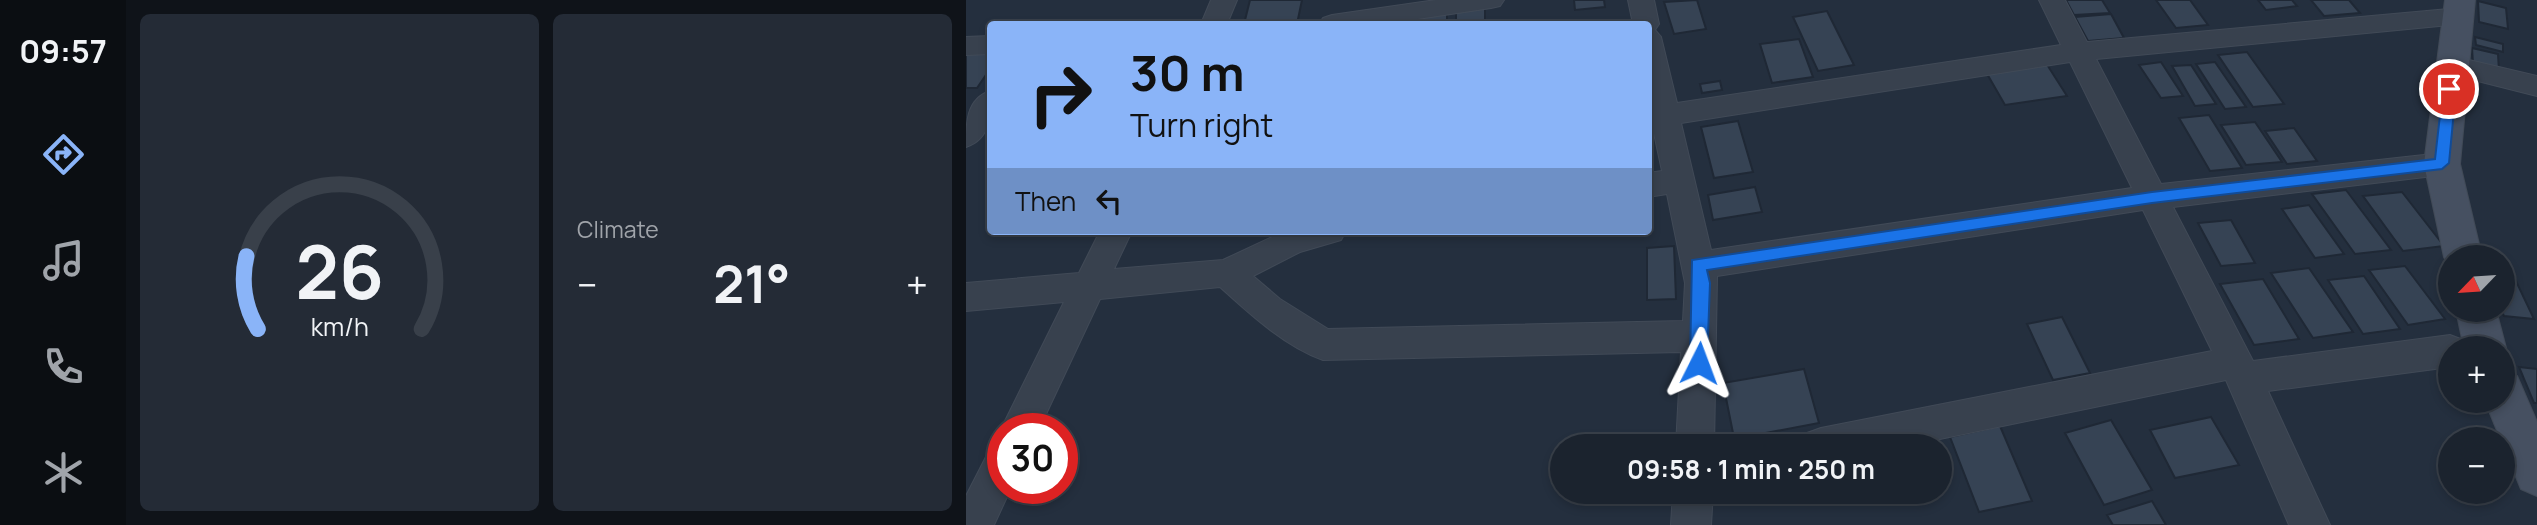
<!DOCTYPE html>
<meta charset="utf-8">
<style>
body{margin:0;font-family:Manrope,sans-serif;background:#242b36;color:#f1f3f6;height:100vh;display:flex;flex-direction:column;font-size:26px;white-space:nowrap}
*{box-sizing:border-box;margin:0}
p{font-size:23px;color:#a0a4aa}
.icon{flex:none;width:38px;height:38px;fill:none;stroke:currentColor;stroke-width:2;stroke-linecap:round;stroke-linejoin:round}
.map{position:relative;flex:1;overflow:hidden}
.sheet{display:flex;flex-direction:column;gap:14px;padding:14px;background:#0f1319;width:840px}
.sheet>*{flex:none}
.guide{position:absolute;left:21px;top:21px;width:665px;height:214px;border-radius:7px;box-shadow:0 4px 10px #0003,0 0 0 2px #39404a;background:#8ab4f8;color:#111;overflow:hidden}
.needle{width:46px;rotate:245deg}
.fabs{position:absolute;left:1472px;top:245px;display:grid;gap:14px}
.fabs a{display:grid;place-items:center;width:77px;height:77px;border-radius:50%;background:#1b232e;box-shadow:0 4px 10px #0003,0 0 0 2px #39404a;font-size:35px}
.speed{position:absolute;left:21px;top:413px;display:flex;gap:14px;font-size:35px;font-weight:700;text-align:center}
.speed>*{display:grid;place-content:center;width:91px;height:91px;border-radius:50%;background:#1b232e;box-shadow:0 4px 10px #0003,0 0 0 2px #39404a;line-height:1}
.speed .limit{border:10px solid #d22;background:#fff;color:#111}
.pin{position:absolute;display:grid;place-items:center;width:60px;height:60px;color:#fff;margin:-30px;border:4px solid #fff;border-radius:50%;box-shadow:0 2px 7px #0007}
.me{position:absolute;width:77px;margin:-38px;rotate:3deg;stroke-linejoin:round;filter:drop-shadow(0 0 5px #0008)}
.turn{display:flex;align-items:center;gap:24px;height:147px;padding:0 28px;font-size:32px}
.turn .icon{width:91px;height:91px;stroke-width:2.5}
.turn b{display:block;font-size:49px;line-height:60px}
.then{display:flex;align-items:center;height:66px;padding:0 28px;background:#0003;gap:14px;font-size:26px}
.big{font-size:52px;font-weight:700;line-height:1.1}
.sheet .tile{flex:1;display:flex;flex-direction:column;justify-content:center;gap:10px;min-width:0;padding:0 24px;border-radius:10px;background:#242b36}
.sheet .dial{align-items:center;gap:0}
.dial svg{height:182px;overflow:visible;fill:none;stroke:#39404a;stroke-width:7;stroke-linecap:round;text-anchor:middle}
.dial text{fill:#f1f3f6;stroke:none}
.heat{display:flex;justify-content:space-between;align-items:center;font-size:38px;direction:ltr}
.sheet .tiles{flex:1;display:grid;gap:14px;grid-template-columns:repeat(2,1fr)}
.trip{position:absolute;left:584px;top:434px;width:402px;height:70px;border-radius:35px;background:#1b232e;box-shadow:0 4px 10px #0003,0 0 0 2px #39404a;font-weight:700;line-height:70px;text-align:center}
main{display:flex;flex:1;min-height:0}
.menu{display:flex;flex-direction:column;width:126px;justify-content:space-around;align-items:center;background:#0b0e12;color:#a0a4aa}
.menu .icon{width:49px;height:49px}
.menu .selected{color:#8ab4f8}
.menu b{font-size:32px;color:#f1f3f6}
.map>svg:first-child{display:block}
.building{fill:#364354;stroke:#1f2835;stroke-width:2}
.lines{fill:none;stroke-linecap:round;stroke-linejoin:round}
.street-casing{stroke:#414a57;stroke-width:2}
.secondary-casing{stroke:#414a57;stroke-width:2}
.street{fill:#38414e;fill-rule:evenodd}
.secondary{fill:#465061;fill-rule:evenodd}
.route{fill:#1a73e8;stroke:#114b97;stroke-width:2}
</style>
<main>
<nav class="menu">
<b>09:57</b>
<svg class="icon selected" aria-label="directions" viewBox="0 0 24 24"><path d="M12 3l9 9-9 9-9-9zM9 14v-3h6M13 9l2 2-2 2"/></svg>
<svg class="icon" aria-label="music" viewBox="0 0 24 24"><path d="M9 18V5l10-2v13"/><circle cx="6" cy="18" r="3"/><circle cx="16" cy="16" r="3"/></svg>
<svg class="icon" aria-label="phone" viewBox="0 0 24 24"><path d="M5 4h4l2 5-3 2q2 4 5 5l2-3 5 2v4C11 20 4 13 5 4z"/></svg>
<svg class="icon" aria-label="climate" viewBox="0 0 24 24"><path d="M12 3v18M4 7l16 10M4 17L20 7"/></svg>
</nav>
<section class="sheet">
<div class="tiles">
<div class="tile dial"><svg viewBox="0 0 100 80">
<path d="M14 69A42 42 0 1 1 86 69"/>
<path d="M14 69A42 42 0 0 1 9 37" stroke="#8ab4f8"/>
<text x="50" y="56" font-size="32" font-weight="700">26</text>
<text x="50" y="72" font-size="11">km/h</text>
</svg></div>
<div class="tile"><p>Climate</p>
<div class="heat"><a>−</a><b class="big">21°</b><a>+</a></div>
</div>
</div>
</section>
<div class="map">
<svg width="1571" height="525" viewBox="0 0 1571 525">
<rect width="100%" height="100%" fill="#242f3e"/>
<path class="building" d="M284,0H336L331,24H278Z
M608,0H638L639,7L609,10Z
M731,0L740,29L708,34L698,2Z
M1100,0H1136L1144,13L1108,15Z
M1190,0H1224L1242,25L1210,28Z
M1292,0H1326L1331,6L1300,10Z
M1345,0H1383L1394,13L1358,16Z
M1512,1L1540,8L1542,29L1513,22Z
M519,8V24H490V11Z
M481,10V24H453V14Z
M861,11L888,65L852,71L827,17Z
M1145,14L1158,38L1122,41L1109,17Z
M1509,37L1537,44V52L1510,45Z
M833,39L847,77L806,83L794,44Z
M1506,48L1532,54L1533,71L1507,64Z
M24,51V69L11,88H0V52Z
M1281,52L1318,104L1287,107L1252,55Z
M1195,62L1217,96L1195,98L1173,65Z
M1249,62L1280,107L1259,109L1230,64Z
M1080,63L1101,96L1039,105L1020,72Z
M1225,65L1250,104L1229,106L1206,66Z
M754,81L756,90L736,93L734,84Z
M1243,115L1276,168L1244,171L1213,118Z
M772,121L787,172L748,178L735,127Z
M1289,122L1316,162L1280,165L1255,125Z
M1328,128L1351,161L1321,164L1299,131Z
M789,187L796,212L747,220L742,195Z
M1380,190L1425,250L1389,254L1346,194Z
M1436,192L1478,246L1437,251L1397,196Z
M1343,205L1378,254L1349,258L1316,209Z
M1265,220L1289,263L1255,266L1232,223Z
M708,246L710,299L681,300V248Z
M1536,262H1541L1568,319L1538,316L1535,310Z
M1439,266L1479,319L1442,325L1403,270Z
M1343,268L1387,332L1347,338L1305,273Z
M1398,276L1434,329L1397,334L1362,280Z
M1297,279L1333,339L1288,345L1254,284Z
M1096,317L1124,373L1087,380L1061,324Z
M1553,367L1571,369V403H1568Z
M838,369L853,423L794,434L795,438L769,443L757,383Z
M1245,417L1273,465L1209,478L1184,430Z
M1145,420L1186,490L1138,505L1099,433Z
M1034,426L1066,501L1013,512L984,437Z
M939,492H973L974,494L943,502Z
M1186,501L1200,525H1147L1141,515Z"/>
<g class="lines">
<defs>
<path id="street" d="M245,0H271L261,24H235Z
M470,0H538L534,6L525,8L418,24H353L357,18L366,15Z
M662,0H688L693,24L689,30L695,37L711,103L1095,45L1073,0H1099L1121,42L1494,8L1503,10L1507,16L1503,22L1494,24L1130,59L1195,184L1476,153L1487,156L1491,164L1487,172L1476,175L1207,207L1287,361L1484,335L1497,340L1501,348H1484V367L1302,391L1364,525H1323L1260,380L940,446H836L841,433L855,428L1246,351L1177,210L751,276L748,446H710L715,352L357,360C318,346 284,314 254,287L134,299L73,429H37V433L35,429L41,417L98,302L0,311V283L113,273L134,231H166L148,269L257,260L319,231H380L375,240L334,252L287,276L314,299L362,329L717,321L719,283L701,194L682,197V173L696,171L682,105V24H667ZM1104,62L1166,188L745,250L715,123Z
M24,36V54L0,55V37Z
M1486,56L1571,76V96L1476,72L1472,65L1476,58Z
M24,91C26,113 25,139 0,147C0,124 0,99 24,91Z
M37,446V488H45L28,525H0V496L23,451Z
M707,492H747L745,525H705Z"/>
<path id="secondary" d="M1479,0H1509L1494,164L1516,257H1484V268L1478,257L1458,164Z
M1490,310H1530L1540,348L1536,355V348H1498Z
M1536,371L1551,376L1571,422V496L1555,489L1519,401H1536Z"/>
</defs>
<use href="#street" class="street-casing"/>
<use href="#secondary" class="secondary-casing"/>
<use href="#street" class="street"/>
<use href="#secondary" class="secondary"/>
</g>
<path class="route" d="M1483,85L1490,89L1483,163L1476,169L1186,203L741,270L744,283L741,363L733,371L724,363L726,260L1186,192L1469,159L1477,89Z"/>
</svg>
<div class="fabs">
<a><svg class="needle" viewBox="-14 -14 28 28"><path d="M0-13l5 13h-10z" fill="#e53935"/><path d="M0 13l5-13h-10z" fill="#a0a4aa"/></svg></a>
<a>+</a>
<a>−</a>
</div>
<div class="speed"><div class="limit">30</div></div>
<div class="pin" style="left:1483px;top:89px;background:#d93025"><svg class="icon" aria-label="arrive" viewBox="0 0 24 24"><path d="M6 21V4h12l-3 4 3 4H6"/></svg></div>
<svg class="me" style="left:733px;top:363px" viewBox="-20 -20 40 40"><path d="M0-17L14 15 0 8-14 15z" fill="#1a73e8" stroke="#fff" stroke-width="4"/></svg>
<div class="trip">09:58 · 1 min · 250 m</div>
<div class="guide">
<div class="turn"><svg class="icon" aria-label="right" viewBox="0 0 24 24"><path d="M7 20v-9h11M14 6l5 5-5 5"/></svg><div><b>30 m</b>Turn right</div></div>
<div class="then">Then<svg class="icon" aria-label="left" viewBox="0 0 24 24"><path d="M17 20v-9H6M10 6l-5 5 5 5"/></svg></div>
</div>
</div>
</main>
